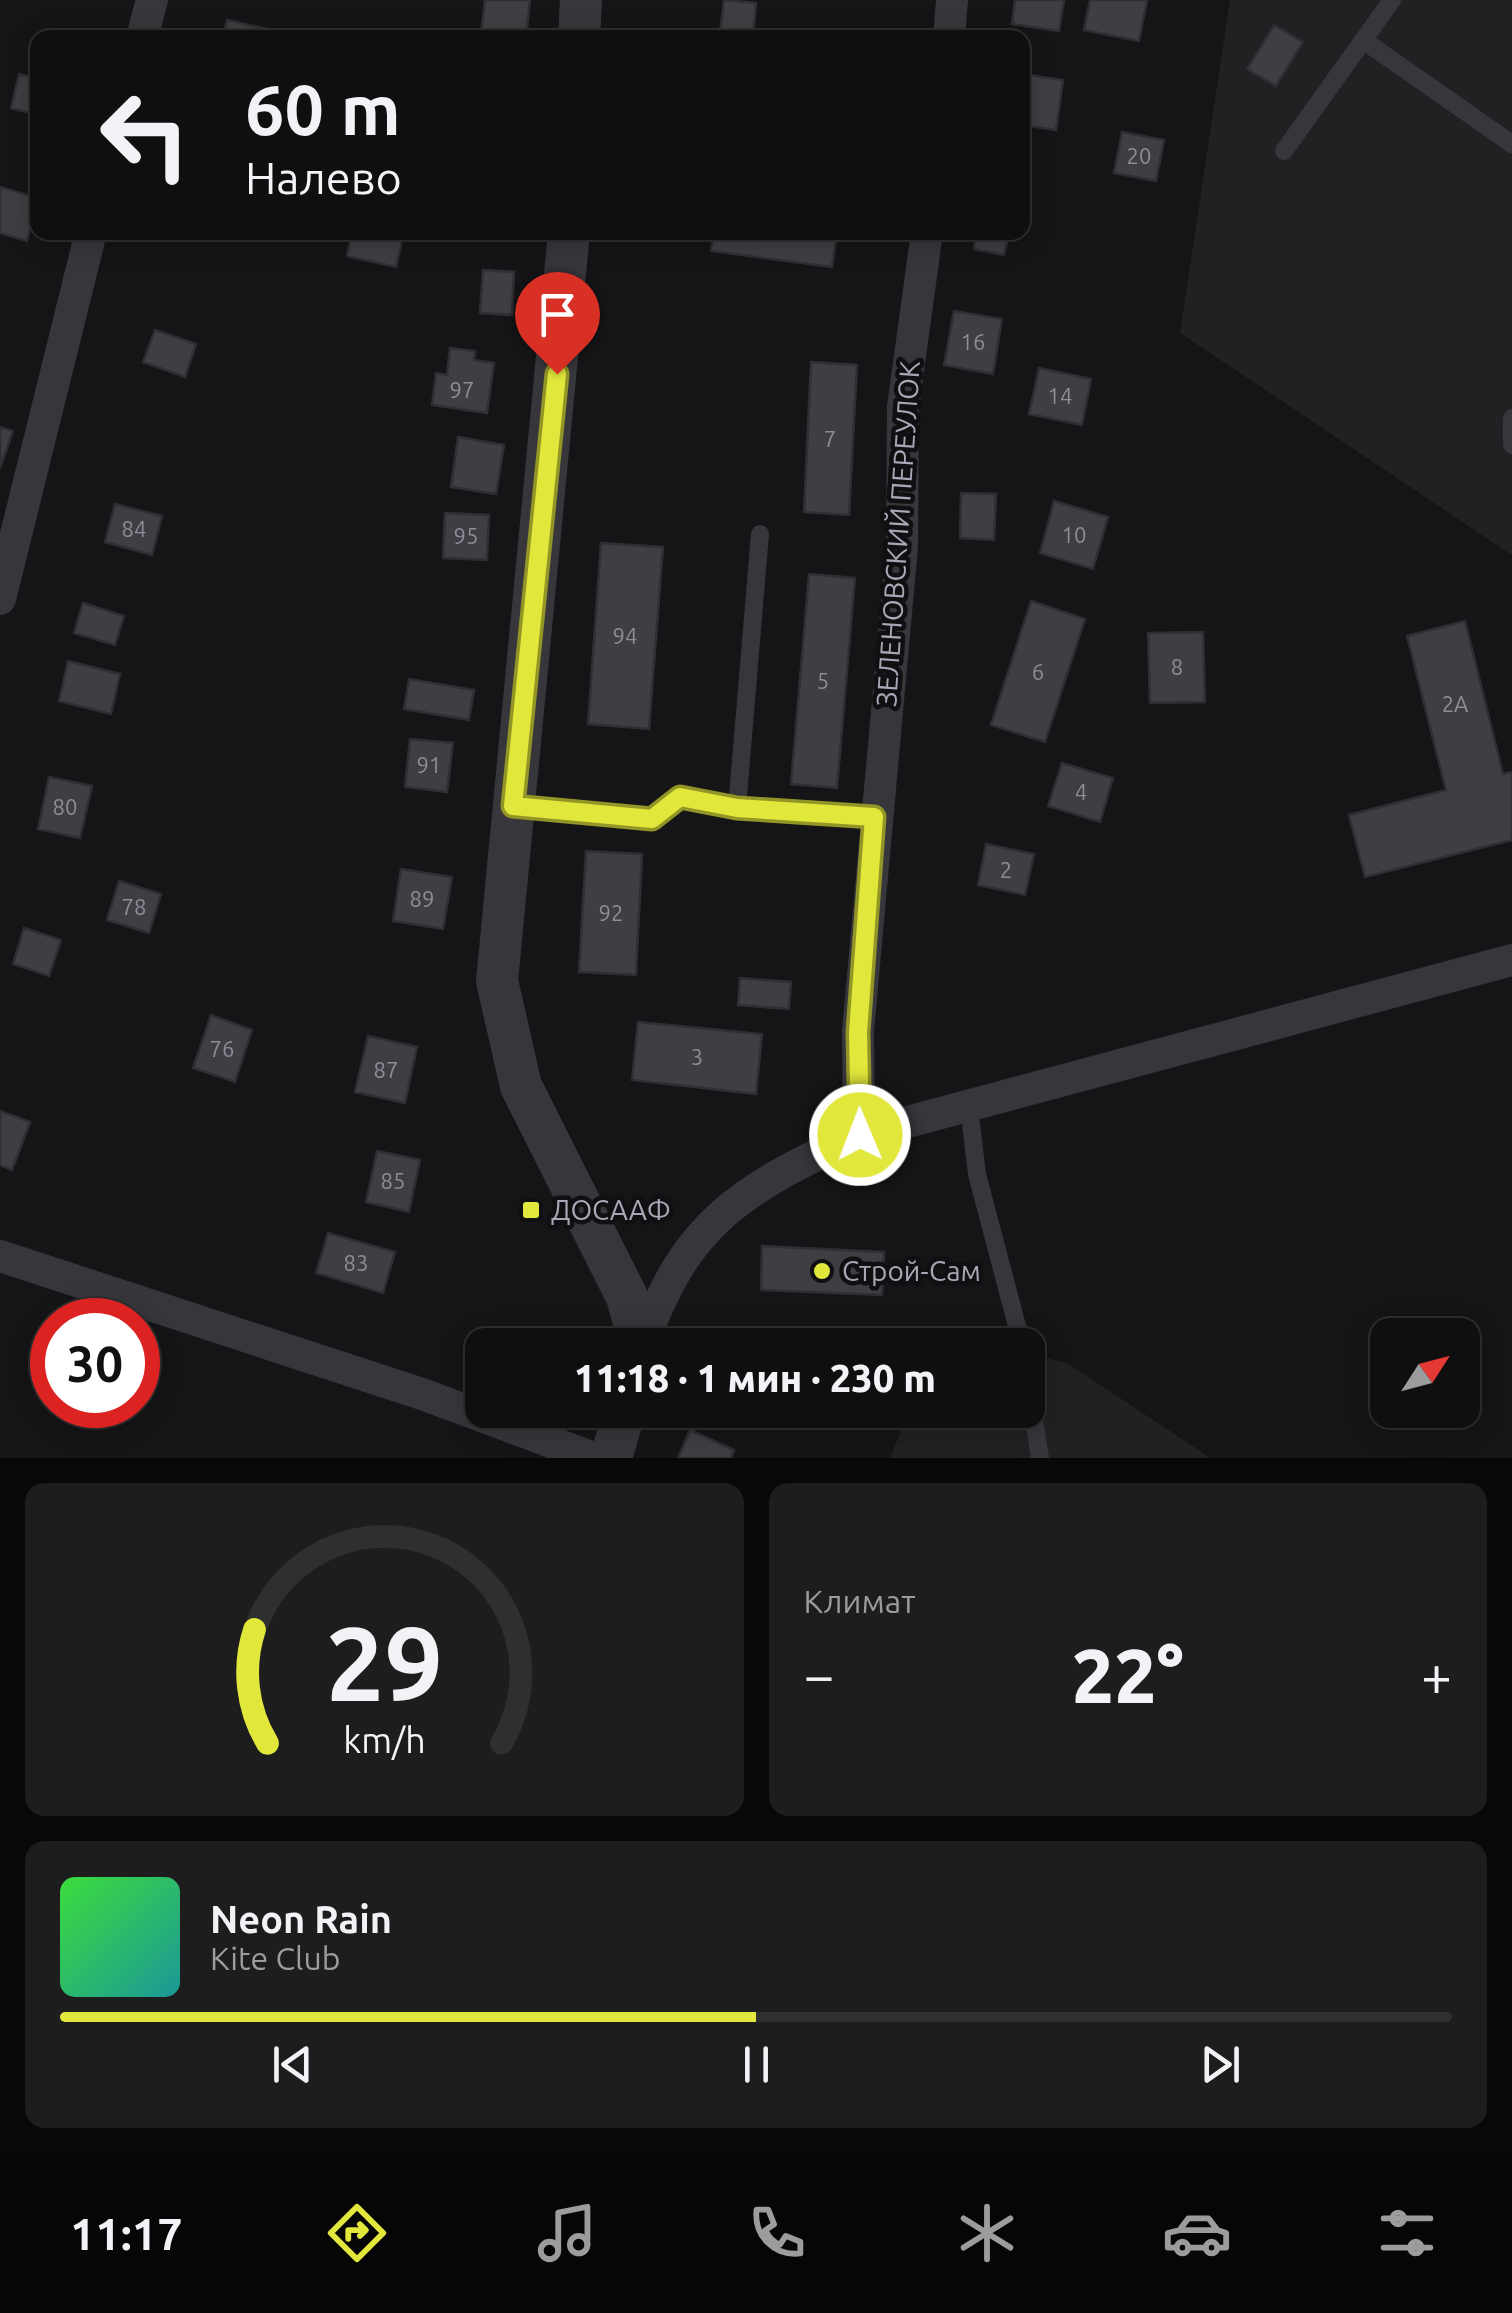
<!DOCTYPE html>
<html lang="ru">
<meta charset="utf-8">
<style>
body{margin:0;font-family:Ubuntu,sans-serif;background:#1e1d1e;color:#f1f3f6;height:100vh;display:flex;flex-direction:column;font-size:38px;white-space:nowrap}
*{box-sizing:border-box;margin:0}
p{font-size:32px;color:#9c9c9f}
.icon{flex:none;width:55px;height:55px;fill:none;stroke:currentColor;stroke-width:2;stroke-linecap:round;stroke-linejoin:round}
.map{position:relative;height:1458px;overflow:hidden}
.drawer{display:flex;flex-direction:column;gap:25px;padding:25px;background:#090809;flex:1}
.drawer>*{flex:none}
.banner{position:absolute;left:30px;top:30px;width:1000px;height:210px;border-radius:20px;box-shadow:0 5px 25px #0003,0 0 0 2px #302f30;background:#100f10;color:#f1f3f6;overflow:hidden}
.needle{width:65px;rotate:54deg}
.controls{position:absolute;left:1370px;top:1318px;display:grid;gap:20px}
.controls a{display:grid;place-items:center;width:110px;height:110px;border-radius:20px;background:#100f10;box-shadow:0 5px 25px #0003,0 0 0 2px #302f30;font-size:50px}
.speed{position:absolute;left:30px;top:1298px;display:flex;gap:20px;font-size:50px;font-weight:700;text-align:center}
.speed>*{display:grid;place-content:center;width:130px;height:130px;border-radius:50%;background:#100f10;box-shadow:0 5px 25px #0003,0 0 0 2px #302f30;line-height:1}
.speed .limit{border:15px solid #d22;background:#fff;color:#111}
.pin{position:absolute;display:grid;place-items:center;width:85px;height:85px;color:#fff;margin:-102px -42px;border-radius:50% 50% 50% 0;rotate:-45deg;box-shadow:0 0 10px #0007}
.pin .icon{rotate:45deg}
.me{position:absolute;width:110px;margin:-55px;rotate:359deg;stroke-linejoin:round;filter:drop-shadow(0 0 8px #0008)}
.turn{display:flex;align-items:center;gap:35px;height:210px;padding:0 50px;font-size:45px}
.turn .icon{width:130px;height:130px;stroke-width:2.5}
.turn b{display:block;font-size:70px;line-height:85px}
.big{font-size:75px;font-weight:800;line-height:1.1}
.drawer .widget{flex:1;display:flex;flex-direction:column;justify-content:center;gap:15px;min-width:0;padding:0 35px;border-radius:20px;background:#1e1d1e}
.drawer .dial{align-items:center;gap:0}
.dial svg{height:260px;overflow:visible;fill:none;stroke:#302f30;stroke-width:7;stroke-linecap:round;text-anchor:middle}
.dial text{fill:#f1f3f6;stroke:none}
.song{display:flex;align-items:center;gap:30px}
.cover{width:120px;height:120px;border-radius:15px;background:linear-gradient(135deg,hsl(120 70% 55%),hsl(180 70% 35%))}
.played{height:10px;border-radius:5px;background:linear-gradient(90deg,#e2e73b 50%,#302f30 50%)}
.keys{display:flex;justify-content:space-around;direction:ltr}
.heat{display:flex;justify-content:space-between;align-items:center;font-size:55px;direction:ltr}
.drawer .tiles{flex:1;display:grid;gap:25px;grid-template-columns:1fr 1fr}
.widget:last-child{grid-column:span 2}
.trip{position:absolute;left:465px;top:1328px;width:580px;height:100px;border-radius:20px;background:#100f10;box-shadow:0 5px 25px #0003,0 0 0 2px #302f30;font-weight:800;line-height:100px;text-align:center}
.dock{display:flex;height:160px;justify-content:space-around;align-items:center;background:#060606;color:#9c9c9f}
.dock .icon{width:70px;height:70px}
.dock .current{color:#e2e73b}
.dock b{font-size:45px;color:#f1f3f6}
.map>svg:first-child{display:block}
.built{fill:#212023}
.building{fill:#3f3e43;stroke:#302e32;stroke-width:2.5}
.lines{fill:none;stroke-linecap:round;stroke-linejoin:round}
.service{stroke:#37363b;stroke-width:18}
.minor{stroke:#37363b;stroke-width:32}
.tertiary{stroke:#37363b;stroke-width:42}
.route-casing{stroke:#939626;stroke-width:25}
.route{stroke:#e2e73b;stroke-width:18}
.poi-dot{fill:#e2e73b;stroke:#100f11;stroke-width:4}
.labels{text-anchor:middle;stroke-width:9;stroke-linejoin:round;paint-order:stroke}
.number-label{font-size:22px;fill:#8e8d98}
.street-label{font-size:28px;fill:#a8a7b5;stroke:#100f11}
.poi-label{font-size:28px;fill:#a8a7b5;stroke:#100f11;text-anchor:start}
</style>
<div class="map">
<svg width="1512" height="1458" viewBox="0 0 1512 1458">
<rect width="100%" height="100%" fill="#151416"/>
<path class="built" d="M1230,0H1512V555L1180,333Z
M1028,1353L1067,1363L1211,1458H890L909,1410H1028Z"/>
<path class="building" d="M485,0H530L526,38L481,33Z
M724,0L756,3L753,37L720,33Z
M1015,0H1064L1059,31L1012,24Z
M1090,0H1147L1139,41L1084,30Z
M227,20L272,30L271,38H223Z
M1274,25L1303,42L1276,86L1247,69Z
M19,74L38,79V115L11,108Z
M1022,74L1063,80L1056,130L1022,125Z
M1122,132L1164,140L1156,181L1114,173Z
M0,187L38,198L27,241L0,233Z
M352,232H404L396,267L347,256Z
M714,232H837L832,267L711,251Z
M977,232H1009L1004,255L974,249Z
M483,270L514,272L512,315L480,313Z
M954,311L1002,319L993,374L944,365Z
M155,330L196,344L185,377L143,362Z
M450,348L475,351L474,360L494,363L487,413L432,405L436,373L447,375Z
M811,362L857,365L849,515L804,512Z
M1039,368L1091,379L1082,425L1029,414Z
M0,427L13,431L0,468Z
M458,437L504,445L496,494L451,487Z
M961,493L996,494L994,540L960,538Z
M1054,501L1108,517L1093,569L1040,553Z
M115,504L162,516L152,555L105,542Z
M445,513L489,515L487,560L443,558Z
M601,543L663,547L649,729L588,724Z
M809,574L855,578L837,788L791,784Z
M1031,601L1085,619L1045,742L991,725Z
M83,603L124,616L115,645L74,633Z
M1465,621L1503,774L1512,772V840L1365,877L1349,815L1446,790L1407,636Z
M1203,632L1205,702L1150,703L1148,633Z
M68,661L120,674L111,714L59,701Z
M409,679L474,690L469,720L404,709Z
M410,739L453,743L447,792L405,787Z
M1062,763L1113,778L1100,822L1048,806Z
M49,777L92,786L80,838L38,829Z
M986,844L1034,854L1025,895L978,885Z
M586,851L642,854L636,975L579,972Z
M401,869L452,877L443,929L393,921Z
M119,881L161,894L149,933L107,920Z
M24,928L61,940L49,976L13,964Z
M740,978L791,982L789,1009L738,1005Z
M211,1015L252,1030L235,1082L193,1068Z
M638,1022L762,1034L756,1094L632,1080Z
M368,1036L417,1047L405,1103L355,1092Z
M0,1111L30,1122L12,1170L0,1165Z
M377,1151L420,1160L409,1212L366,1202Z
M328,1233L395,1252L383,1293L316,1273Z
M762,1246L884,1252L882,1295L761,1290Z
M690,1430L734,1450L731,1458H678Z"/>
<g class="lines">
<path class="service" d="M1363,40L1512,144
M1284,151L1392,0
M1512,418V445
M760,534L737,808L874,817
M513,806L652,819L679,797L737,808
M969,1107L977,1174L1022,1345
M1028,1380L1040,1458"/>
<path class="minor" d="M142,38L152,0
M949,38L952,0
M0,599L91,232
M859,1135L858,1031L902,547L903,407L927,232
M0,1256L422,1394L594,1458
M643,1345C684,1221 746,1187 859,1135L1512,960"/>
<path class="tertiary" d="M579,38L581,0
M569,232L497,981L521,1086L627,1297L640,1345
M611,1458L625,1410"/>
</g>
<g class="lines">
<defs>
<path id="route" d="M557,374L513,806L652,819L680,797L737,808L874,817L858,1032L860,1135"/>
</defs>
<use href="#route" class="route-casing"/>
<use href="#route" class="route"/>
</g>
<g class="poi-dot">
<rect x="521" y="1200" width="20" height="20" rx="5"/>
<circle cx="822" cy="1271" r="10"/>
</g>
<g class="labels">
<g class="number-label">
<text x="1139" y="164">20</text>
<text x="973" y="350">16</text>
<text x="462" y="398">97</text>
<text x="1060" y="404">14</text>
<text x="830" y="447">7</text>
<text x="134" y="537">84</text>
<text x="1074" y="543">10</text>
<text x="466" y="544">95</text>
<text x="625" y="644">94</text>
<text x="1177" y="675">8</text>
<text x="1038" y="680">6</text>
<text x="823" y="689">5</text>
<text x="1455" y="712">2А</text>
<text x="429" y="773">91</text>
<text x="1081" y="800">4</text>
<text x="65" y="815">80</text>
<text x="1006" y="878">2</text>
<text x="422" y="907">89</text>
<text x="134" y="915">78</text>
<text x="611" y="921">92</text>
<text x="222" y="1057">76</text>
<text x="697" y="1065">3</text>
<text x="386" y="1078">87</text>
<text x="393" y="1189">85</text>
<text x="356" y="1271">83</text>
</g>
<g class="street-label">
<text transform="translate(898 534) rotate(-86)" y="10">ЗЕЛЕНОВСКИЙ ПЕРЕУЛОК</text>
</g>
<g class="poi-label">
<text x="551" y="1220">ДОСААФ</text>
<text x="842" y="1281">Строй-Сам</text>
</g>
</g>
</svg>
<div class="controls">
<a><svg class="needle" viewBox="-14 -14 28 28"><path d="M0-13l5 13h-10z" fill="#e53935"/><path d="M0 13l5-13h-10z" fill="#9c9c9f"/></svg></a>
</div>
<div class="speed"><div class="limit">30</div></div>
<div class="pin" style="left:557px;top:374px;background:#d93025"><svg class="icon" aria-label="arrive" viewBox="0 0 24 24"><path d="M6 21V4h12l-3 4 3 4H6"/></svg></div>
<svg class="me" style="left:860px;top:1135px" viewBox="-20 -20 40 40"><circle r="17" fill="#e2e73b" stroke="#fff" stroke-width="3"/><path d="M0-11L8 9 0 5-8 9z" fill="#fff"/></svg>
<div class="trip">11:18 · 1 мин · 230 m</div>
<div class="banner">
<div class="turn"><svg class="icon" aria-label="left" viewBox="0 0 24 24"><path d="M17 20v-9H6M10 6l-5 5 5 5"/></svg><div><b>60 m</b>Налево</div></div>
</div>
</div>
<section class="drawer">
<div class="tiles">
<div class="widget dial"><svg viewBox="0 0 100 80">
<path d="M14 69A42 42 0 1 1 86 69"/>
<path d="M14 69A42 42 0 0 1 10 34" stroke="#e2e73b"/>
<text x="50" y="56" font-size="32" font-weight="700">29</text>
<text x="50" y="72" font-size="11">km/h</text>
</svg></div>
<div class="widget"><p>Климат</p>
<div class="heat"><a>−</a><b class="big">22°</b><a>+</a></div>
</div>
<div class="widget">
<div class="song"><i class="cover"></i><div><b>Neon Rain</b><p>Kite Club</p></div></div>
<div class="played"></div>
<div class="keys"><svg class="icon" aria-label="previous" viewBox="0 0 24 24"><path d="M18 5L8 12l10 7zM5 5v14"/></svg><svg class="icon" aria-label="pause" viewBox="0 0 24 24"><path d="M8 5v14M16 5v14"/></svg><svg class="icon" aria-label="next" viewBox="0 0 24 24"><path d="M6 5l10 7-10 7zM19 5v14"/></svg></div>
</div>
</div>
</section>
<nav class="dock">
<b>11:17</b>
<svg class="icon current" aria-label="directions" viewBox="0 0 24 24"><path d="M12 3l9 9-9 9-9-9zM9 14v-3h6M13 9l2 2-2 2"/></svg>
<svg class="icon" aria-label="music" viewBox="0 0 24 24"><path d="M9 18V5l10-2v13"/><circle cx="6" cy="18" r="3"/><circle cx="16" cy="16" r="3"/></svg>
<svg class="icon" aria-label="phone" viewBox="0 0 24 24"><path d="M5 4h4l2 5-3 2q2 4 5 5l2-3 5 2v4C11 20 4 13 5 4z"/></svg>
<svg class="icon" aria-label="climate" viewBox="0 0 24 24"><path d="M12 3v18M4 7l16 10M4 17L20 7"/></svg>
<svg class="icon" aria-label="car" viewBox="0 0 24 24"><path d="M5 17H2v-5l4-1 3-4h7l3 4 3 1v5h-3M9 17h6M6 11h13"/><circle cx="7" cy="17" r="2"/><circle cx="17" cy="17" r="2"/></svg>
<svg class="icon" aria-label="filters" viewBox="0 0 24 24"><path d="M4 7h16M4 17h16"/><circle cx="9" cy="7" r="2"/><circle cx="15" cy="17" r="2"/></svg>
</nav>
